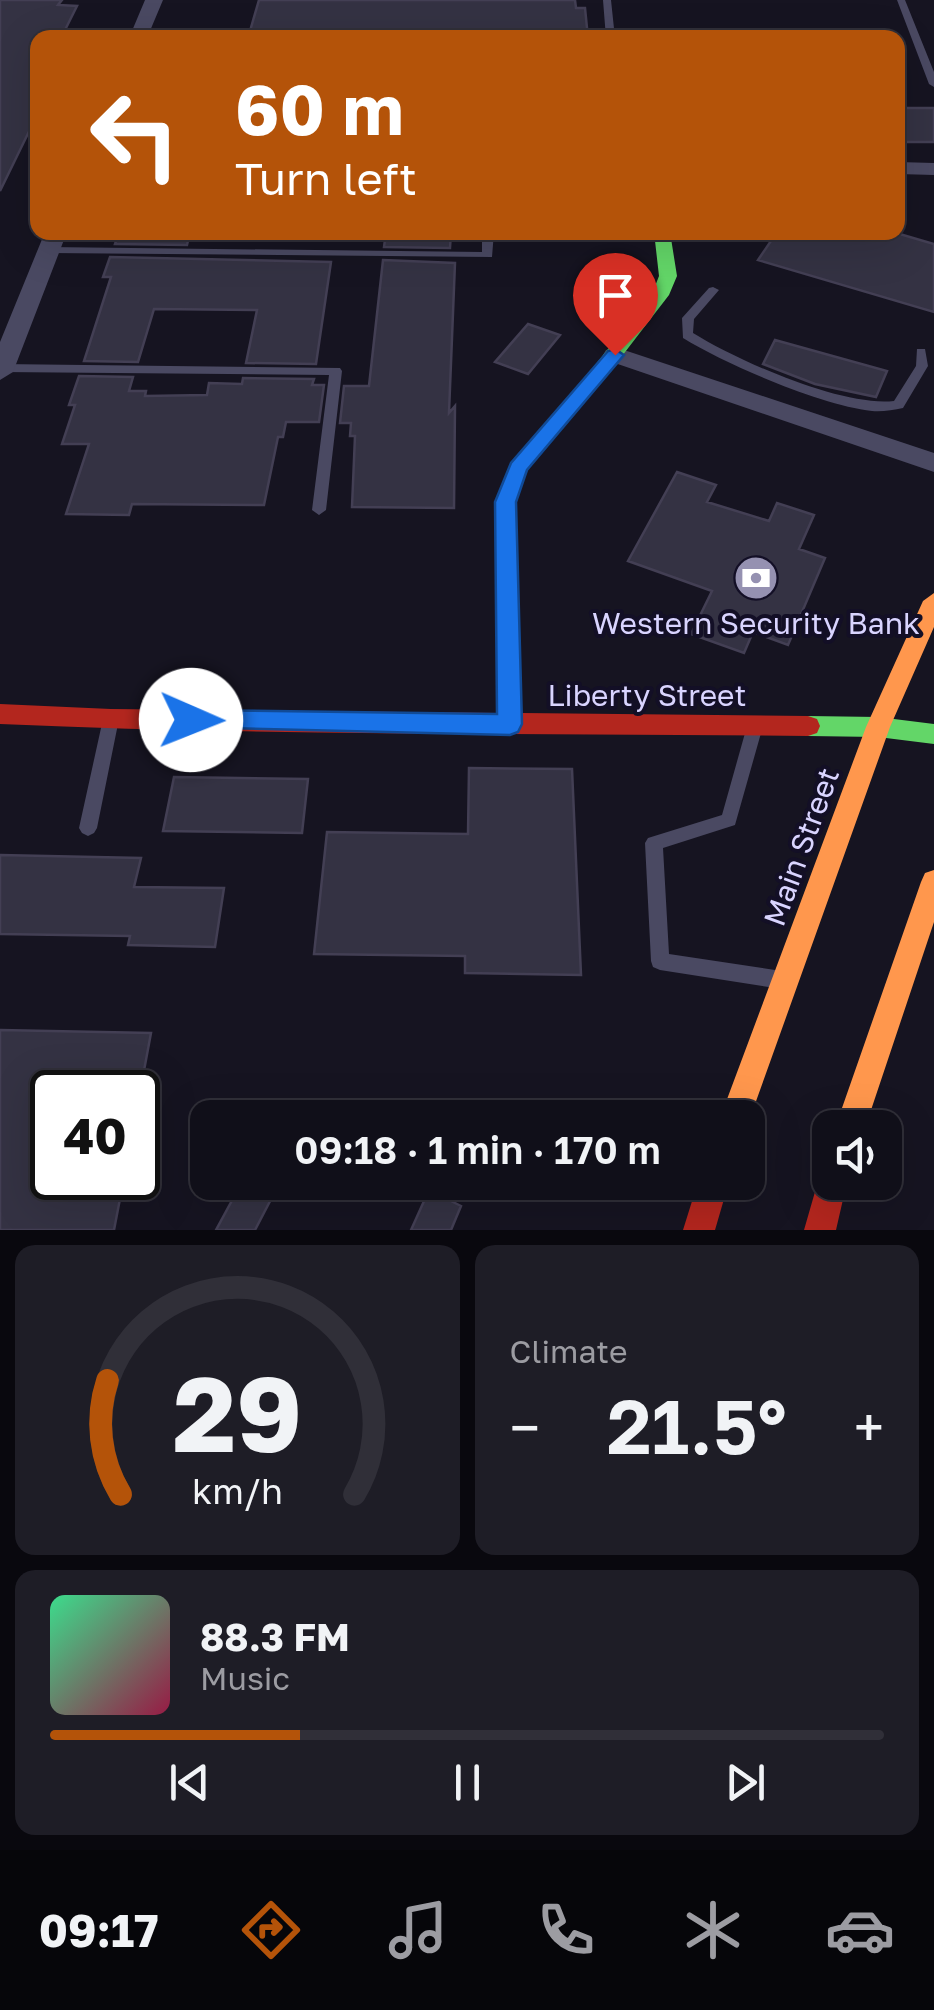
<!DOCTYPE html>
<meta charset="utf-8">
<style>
body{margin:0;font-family:"Golos Text",sans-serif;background:#1e1d26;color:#f1f3f6;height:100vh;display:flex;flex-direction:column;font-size:38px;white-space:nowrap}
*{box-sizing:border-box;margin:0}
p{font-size:32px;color:#9c9ca2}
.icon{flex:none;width:55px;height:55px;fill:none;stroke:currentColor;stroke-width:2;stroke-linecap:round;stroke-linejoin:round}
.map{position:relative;height:1230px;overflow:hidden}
.details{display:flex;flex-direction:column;gap:15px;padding:15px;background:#09080e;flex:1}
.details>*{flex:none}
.banner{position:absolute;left:30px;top:30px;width:875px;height:210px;border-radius:20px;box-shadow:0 10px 40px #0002,0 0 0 2px #302f38;background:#b45309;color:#fff;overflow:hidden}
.controls{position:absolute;left:812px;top:1110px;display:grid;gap:20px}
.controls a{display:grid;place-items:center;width:90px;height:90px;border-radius:20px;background:#100f19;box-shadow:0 10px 40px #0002,0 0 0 2px #302f38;font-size:50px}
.speed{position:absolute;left:30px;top:1070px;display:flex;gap:20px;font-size:50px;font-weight:700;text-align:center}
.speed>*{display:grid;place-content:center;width:130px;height:130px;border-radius:50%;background:#100f19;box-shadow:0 10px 40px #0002,0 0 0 2px #302f38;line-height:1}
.speed .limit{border:5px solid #111;border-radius:15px;background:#fff;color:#111}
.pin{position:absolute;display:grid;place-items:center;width:85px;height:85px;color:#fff;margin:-102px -42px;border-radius:50% 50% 50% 0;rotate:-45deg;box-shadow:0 0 10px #0007}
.pin .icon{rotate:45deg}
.me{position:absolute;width:110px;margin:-55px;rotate:91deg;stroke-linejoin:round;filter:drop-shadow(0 0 8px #0008)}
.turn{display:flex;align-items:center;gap:35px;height:210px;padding:0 40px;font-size:45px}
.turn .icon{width:130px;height:130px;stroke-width:2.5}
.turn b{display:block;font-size:70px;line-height:85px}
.big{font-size:75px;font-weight:600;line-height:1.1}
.details .tile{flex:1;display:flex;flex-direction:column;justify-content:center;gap:15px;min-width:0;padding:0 35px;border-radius:20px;background:#1e1d26}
.details .dial{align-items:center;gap:0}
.dial svg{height:260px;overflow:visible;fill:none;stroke:#302f38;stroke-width:7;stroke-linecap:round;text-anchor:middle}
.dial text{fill:#f1f3f6;stroke:none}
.song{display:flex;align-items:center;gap:30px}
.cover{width:120px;height:120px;border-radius:15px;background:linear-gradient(135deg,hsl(150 70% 55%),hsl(340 70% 35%))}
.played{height:10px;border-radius:5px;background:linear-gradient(90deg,#b45309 30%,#302f38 30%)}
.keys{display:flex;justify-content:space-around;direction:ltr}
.heat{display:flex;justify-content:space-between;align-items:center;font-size:55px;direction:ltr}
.details .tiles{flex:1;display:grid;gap:15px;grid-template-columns:1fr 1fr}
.tile:last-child{grid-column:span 2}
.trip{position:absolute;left:190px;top:1100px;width:575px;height:100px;border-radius:20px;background:#100f19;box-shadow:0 10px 40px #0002,0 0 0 2px #302f38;font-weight:600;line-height:100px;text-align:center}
.dock{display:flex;height:160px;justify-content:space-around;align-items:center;background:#06060a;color:#9c9ca2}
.dock .icon{width:70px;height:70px}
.dock .selected{color:#b45309}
.dock b{font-size:45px;color:#f1f3f6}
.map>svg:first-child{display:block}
.building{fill:#343243;stroke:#433f54;stroke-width:2.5}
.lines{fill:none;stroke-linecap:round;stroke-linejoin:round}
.lane{fill:#4a4962;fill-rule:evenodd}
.street{fill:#4a4962;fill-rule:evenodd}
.fast{fill:#63d668;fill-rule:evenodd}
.slow{fill:#ff974d;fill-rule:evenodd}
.jam{fill:#b3261e;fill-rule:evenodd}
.route{fill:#1a73e8;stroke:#114b97;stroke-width:2.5}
.labels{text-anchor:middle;stroke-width:8;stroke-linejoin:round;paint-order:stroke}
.poi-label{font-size:30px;fill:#d9d4ff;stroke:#130f26}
.street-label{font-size:30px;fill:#d9d4ff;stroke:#130f26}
</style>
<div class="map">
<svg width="934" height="1230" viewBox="0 0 934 1230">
<rect width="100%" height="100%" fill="#161421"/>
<path class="building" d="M0,0H62L58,5L77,6L61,38H38V113L0,191Z
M259,0H575L576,8H585L588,38H248Z
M898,108H934V142H898Z
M119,232H190L187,245L115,244Z
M386,232H451L450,248L384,247Z
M777,232H893L934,244V312L758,260Z
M110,257L331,262L316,364L246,363L257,310L154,309L138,362L84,361L111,277H103Z
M383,260L455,263L449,413L455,406L454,508L352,507L355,436H350L351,423H340L344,386H369Z
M528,324L560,335L528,374L495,362Z
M775,340L887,371L876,397L815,384L763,364Z
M79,376L133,377L129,391H146L145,396L207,395L209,383L242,384L243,378L314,379L312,385H324L319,422H286L283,437H278L264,505L132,504L129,515L66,514L89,444H62L75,405H69Z
M677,472L716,485L707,502L769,521L777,503L814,515L799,549L825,558L788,645L753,632L744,653L691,634L712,591L628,561Z
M469,768L572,769L581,975L465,973V956L314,954L327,832L468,834Z
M174,777L308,779L302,833L163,831Z
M0,855L141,858L134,887L224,888L215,947L128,945L130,936L0,934Z
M0,1030L151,1033L140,1092H51L31,1178H124L114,1230H0Z
M242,1182H280L255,1230H216Z
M429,1190L461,1206L451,1230H411Z"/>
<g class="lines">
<path class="lane" d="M603,0H611L615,38H606Z
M897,0H905L934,72V87L929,84Z
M482,232H494L492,257L48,253L42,250L48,247L482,252Z
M713,287L719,290L694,319L693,333C738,361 842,407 894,401L916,366L917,349H925L928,366L903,408C893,410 882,412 872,411C820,405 727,365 683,338L682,318L709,288Z
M0,364L340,368L342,371L326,510L319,515L312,510L329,375L1,372Z
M111,712L117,714L119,719L97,828L94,833L88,836L82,833L79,828L103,719L105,714Z
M755,719L761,721L763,726L735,825L663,848L669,954L775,970L782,973L784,979L782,985L775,988L660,970L653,967L651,961L645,843L648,838L722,815L747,726L749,721Z"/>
<path class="street" d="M145,0H163L147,38H129Z
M898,162L934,163V175L898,174Z
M45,232H67L13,372L0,380V342Z
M615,347L934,453V472L606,360L603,355L606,350Z"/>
<path class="fast" d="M654,232H670L677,276L669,295L602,382H588V374L652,294L659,276Z
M808,716L878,717L934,724V744L878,737L808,736L799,733L796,726L799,719Z"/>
<path class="slow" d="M934,593V627L890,727L750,1118L748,1124V1118H720L866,727L923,601Z
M934,870V922L865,1128H835L921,882L925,873Z"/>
<path class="jam" d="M595,372L604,378L527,470L516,502L522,713L808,716L817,719L820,726L817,733L808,736C539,733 269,736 0,724V704L111,709L498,713L496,502L511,463L588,374Z
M830,1167V1182H847L836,1230H804L821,1171Z
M698,1182H729L715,1230H683Z"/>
</g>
<path class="route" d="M615,349L624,355L527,470L516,502L522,724L518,732L510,735L183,727L179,720L183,713L191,710L497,714L495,502L511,463L608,351Z"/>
<defs>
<symbol id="bank-disc" viewBox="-11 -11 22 22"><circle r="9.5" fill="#9591b1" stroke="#130f26"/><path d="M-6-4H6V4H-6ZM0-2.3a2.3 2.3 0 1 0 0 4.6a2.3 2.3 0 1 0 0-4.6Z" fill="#fff"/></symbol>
</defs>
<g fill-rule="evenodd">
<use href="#bank-disc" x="731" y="553" width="50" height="50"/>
</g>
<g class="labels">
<g class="poi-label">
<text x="756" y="634">Western Security Bank</text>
</g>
<g class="street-label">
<text x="647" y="706">Liberty Street</text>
<text transform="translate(802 847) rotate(-70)" y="10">Main Street</text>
</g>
</g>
</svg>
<div class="controls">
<a><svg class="icon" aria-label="sound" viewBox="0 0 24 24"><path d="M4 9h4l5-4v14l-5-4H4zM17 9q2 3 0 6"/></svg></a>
</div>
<div class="speed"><div class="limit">40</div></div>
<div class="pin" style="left:615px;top:355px;background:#d93025"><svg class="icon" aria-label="arrive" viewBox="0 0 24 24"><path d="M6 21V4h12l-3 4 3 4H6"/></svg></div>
<svg class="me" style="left:191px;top:720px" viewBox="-20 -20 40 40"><circle r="19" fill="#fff"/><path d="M0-13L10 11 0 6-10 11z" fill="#1a73e8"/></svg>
<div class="trip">09:18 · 1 min · 170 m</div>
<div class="banner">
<div class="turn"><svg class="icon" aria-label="left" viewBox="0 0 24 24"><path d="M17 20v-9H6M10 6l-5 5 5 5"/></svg><div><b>60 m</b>Turn left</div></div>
</div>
</div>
<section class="details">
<div class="tiles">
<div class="tile dial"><svg viewBox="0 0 100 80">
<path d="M14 69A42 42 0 1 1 86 69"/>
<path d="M14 69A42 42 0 0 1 10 34" stroke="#b45309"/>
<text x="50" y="56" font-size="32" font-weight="700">29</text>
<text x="50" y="72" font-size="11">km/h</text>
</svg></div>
<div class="tile"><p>Climate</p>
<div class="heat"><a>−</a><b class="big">21.5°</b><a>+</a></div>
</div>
<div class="tile">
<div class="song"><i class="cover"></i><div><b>88.3 FM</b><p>Music</p></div></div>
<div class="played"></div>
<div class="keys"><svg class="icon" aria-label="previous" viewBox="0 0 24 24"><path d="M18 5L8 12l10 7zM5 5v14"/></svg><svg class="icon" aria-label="pause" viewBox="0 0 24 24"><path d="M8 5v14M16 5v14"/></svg><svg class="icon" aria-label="next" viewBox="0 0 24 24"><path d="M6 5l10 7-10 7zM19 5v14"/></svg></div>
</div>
</div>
</section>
<nav class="dock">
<b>09:17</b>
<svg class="icon selected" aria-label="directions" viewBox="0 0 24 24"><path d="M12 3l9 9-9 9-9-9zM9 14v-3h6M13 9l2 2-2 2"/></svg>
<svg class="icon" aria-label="music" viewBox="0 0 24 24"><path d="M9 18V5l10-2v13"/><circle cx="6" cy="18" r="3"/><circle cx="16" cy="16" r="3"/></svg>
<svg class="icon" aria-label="phone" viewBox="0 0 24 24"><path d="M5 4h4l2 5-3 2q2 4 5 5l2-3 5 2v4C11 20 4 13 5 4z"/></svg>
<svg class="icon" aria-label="climate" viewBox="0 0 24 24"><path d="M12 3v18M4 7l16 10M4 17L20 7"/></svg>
<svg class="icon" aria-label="car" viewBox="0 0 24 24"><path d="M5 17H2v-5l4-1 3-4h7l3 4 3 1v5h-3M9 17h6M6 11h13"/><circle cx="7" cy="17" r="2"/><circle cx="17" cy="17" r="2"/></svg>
</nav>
